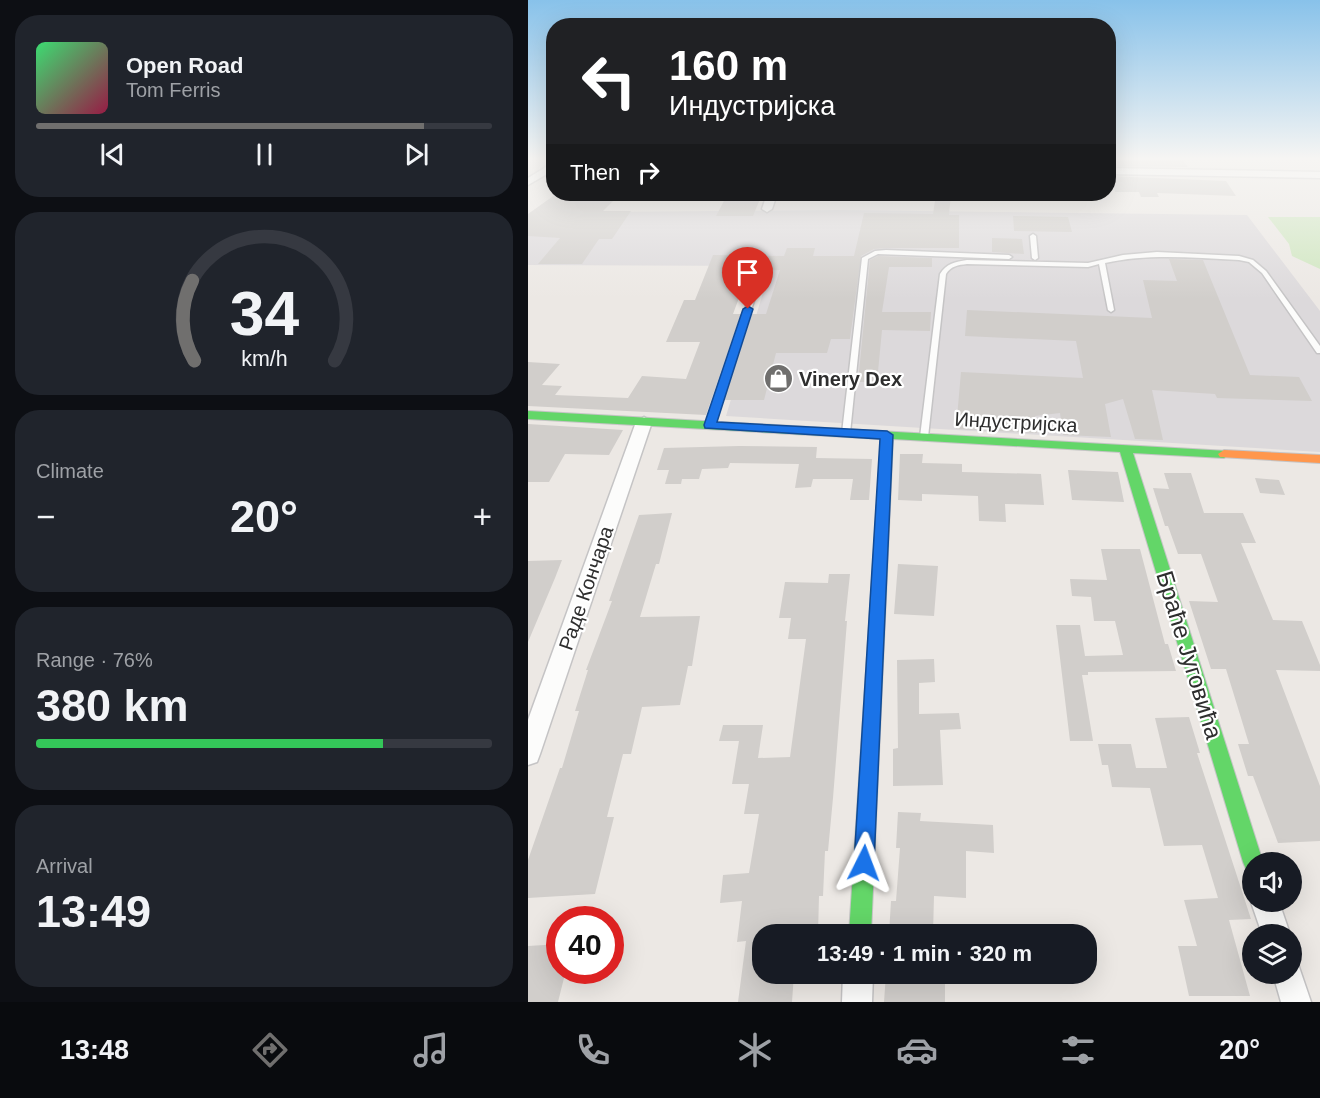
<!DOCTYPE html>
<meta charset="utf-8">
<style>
body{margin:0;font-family:Arial,sans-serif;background:#20242c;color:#f1f3f6;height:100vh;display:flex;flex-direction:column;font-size:22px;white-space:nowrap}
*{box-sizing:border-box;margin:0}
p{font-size:20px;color:#9ea1a6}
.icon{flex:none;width:33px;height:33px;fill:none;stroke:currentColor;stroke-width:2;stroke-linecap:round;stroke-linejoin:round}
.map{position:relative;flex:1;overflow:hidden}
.sheet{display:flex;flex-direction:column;gap:15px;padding:15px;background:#0d0f14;width:528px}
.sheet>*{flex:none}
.top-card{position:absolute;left:18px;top:18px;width:570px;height:183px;border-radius:24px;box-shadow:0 6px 24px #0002;background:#202124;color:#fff;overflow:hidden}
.fabs{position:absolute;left:714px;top:852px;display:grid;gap:12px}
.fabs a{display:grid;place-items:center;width:60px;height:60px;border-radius:50%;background:#171b24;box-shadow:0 6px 24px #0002;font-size:30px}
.speed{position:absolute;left:18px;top:906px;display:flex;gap:12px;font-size:30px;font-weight:700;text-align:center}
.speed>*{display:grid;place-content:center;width:78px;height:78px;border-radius:50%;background:#171b24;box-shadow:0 6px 24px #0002;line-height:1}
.speed .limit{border:9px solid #d22;background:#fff;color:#111}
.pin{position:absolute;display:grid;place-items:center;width:51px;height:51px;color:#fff;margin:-62px -26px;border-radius:50% 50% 50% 0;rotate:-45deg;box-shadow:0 0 6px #0007}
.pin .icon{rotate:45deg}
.me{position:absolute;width:66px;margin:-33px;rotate:3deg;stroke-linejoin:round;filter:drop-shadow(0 0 4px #0008)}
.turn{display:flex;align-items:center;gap:21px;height:126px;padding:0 24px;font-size:27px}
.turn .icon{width:78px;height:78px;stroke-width:2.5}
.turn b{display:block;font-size:42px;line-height:51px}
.then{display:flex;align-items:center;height:57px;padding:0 24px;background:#0003;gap:12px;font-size:22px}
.big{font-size:45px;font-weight:600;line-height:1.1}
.sheet .card{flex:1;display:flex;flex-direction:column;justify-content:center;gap:9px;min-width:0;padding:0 21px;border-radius:24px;background:#20242c}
.sheet .dial{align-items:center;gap:0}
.dial svg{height:156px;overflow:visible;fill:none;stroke:#363941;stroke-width:7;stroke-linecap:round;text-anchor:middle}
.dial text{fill:#f1f3f6;stroke:none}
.song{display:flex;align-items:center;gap:18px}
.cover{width:72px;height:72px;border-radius:9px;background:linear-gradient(135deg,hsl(140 70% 55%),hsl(340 70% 35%))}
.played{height:6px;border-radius:3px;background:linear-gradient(90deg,#706f6e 85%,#363941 85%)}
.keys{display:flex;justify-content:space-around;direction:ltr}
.heat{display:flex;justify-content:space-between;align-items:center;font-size:33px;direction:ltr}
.charge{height:9px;border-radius:4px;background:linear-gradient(90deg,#34c759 76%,#363941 0)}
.trip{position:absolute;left:224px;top:924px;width:345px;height:60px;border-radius:24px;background:#171b24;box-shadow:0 6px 24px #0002;font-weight:600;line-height:60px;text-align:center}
.dock{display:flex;height:96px;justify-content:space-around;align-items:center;background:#090b0e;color:#9ea1a6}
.dock .icon{width:42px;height:42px}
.dock .active{color:#706f6e}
.dock b{font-size:27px;color:#f1f3f6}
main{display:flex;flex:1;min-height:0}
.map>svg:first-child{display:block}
.industrial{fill:#dcd9db}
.green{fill:#cee6be}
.building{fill:#d1cecb}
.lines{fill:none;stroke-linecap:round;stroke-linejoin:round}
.lane-casing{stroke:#c5c4c5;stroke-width:3}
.street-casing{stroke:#c5c4c5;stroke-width:3}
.fast-casing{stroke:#c5c4c5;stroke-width:2}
.slow-casing{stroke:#c5c4c5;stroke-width:2}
.lane{fill:#fcfcfb;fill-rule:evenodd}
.street{fill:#fcfcfb;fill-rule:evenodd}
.fast{fill:#63d668;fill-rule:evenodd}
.slow{fill:#ff974d;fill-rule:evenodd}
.route{fill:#1a73e8;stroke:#114b97;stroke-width:1.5}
.labels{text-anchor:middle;stroke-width:4.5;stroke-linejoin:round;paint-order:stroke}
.poi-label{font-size:20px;font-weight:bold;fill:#2e2e2e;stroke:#fff;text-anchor:start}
.street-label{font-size:20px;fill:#2e2e2e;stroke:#fff}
.near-street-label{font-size:24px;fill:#2e2e2e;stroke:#fff}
</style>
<main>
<section class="sheet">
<div class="card">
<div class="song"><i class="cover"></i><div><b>Open Road</b><p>Tom Ferris</p></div></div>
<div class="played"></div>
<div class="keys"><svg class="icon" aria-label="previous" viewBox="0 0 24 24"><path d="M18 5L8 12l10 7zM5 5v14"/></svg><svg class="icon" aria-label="pause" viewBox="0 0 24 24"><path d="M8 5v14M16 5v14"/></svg><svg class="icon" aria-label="next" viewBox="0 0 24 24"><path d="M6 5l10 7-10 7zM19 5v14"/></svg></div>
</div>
<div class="card dial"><svg viewBox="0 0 100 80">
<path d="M14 69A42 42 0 1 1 86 69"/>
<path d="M14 69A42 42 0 0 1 13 28" stroke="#706f6e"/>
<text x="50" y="56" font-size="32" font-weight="700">34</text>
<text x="50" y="72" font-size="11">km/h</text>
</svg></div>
<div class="card"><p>Climate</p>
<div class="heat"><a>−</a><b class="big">20°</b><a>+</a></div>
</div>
<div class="card"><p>Range · 76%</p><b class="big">380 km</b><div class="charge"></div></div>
<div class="card"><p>Arrival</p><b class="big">13:49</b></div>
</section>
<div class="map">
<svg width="792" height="1002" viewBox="0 0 792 1002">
<rect width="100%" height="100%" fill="#ece8e4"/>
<path class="industrial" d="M312,210L719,215L792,311V452L198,416L243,266L0,265V232L69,212Z"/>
<path class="green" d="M740,217H792V269L764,256L761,244Z"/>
<path class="building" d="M620,158H654L660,167L580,166V160Z
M580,176L698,181L708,196L629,193L631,197H613L611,192H587L585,184H580Z
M28,194H75L72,198H88L75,211H103L84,239H71L54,264H10L32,238L0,236V214Z
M408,194H423L421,215H431V248H358L346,249L333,256L322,339H303L299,353H248L236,400H196L224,314H238L252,270L221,271L205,314H213L178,415L0,406V362L32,364L14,385L34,386L27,395L100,398L114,376L158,379L172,342H138L156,300H167L185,255L256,256L259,248H287L285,256H326L336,213L405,214Z
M197,199H232L225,216H188Z
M485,216L540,217L544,232L486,231Z
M464,238L494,239L496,254L464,252Z
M350,256L404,258V267H361L354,312H403L402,331L354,330L349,382H330L342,260Z
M641,259L675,260L722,375L771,377L784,401L689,398L687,394L624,390L635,440L607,439L595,399L577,404L583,437L535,435L532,413L507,416L509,433L428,429L433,372L555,378L548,341L437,336L439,310L624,318L615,280L649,281Z
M0,424L95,430L81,455L37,454L21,482H0Z
M211,446L289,447L288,458L344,459L341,500H322L325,479H285L283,487L267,488L271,464L202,463L200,468L174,469L171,479H154L153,484H137L141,470H129L136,448Z
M372,454H395L394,463L434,464V472L513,474L516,505L477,504L478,522L451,521L450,496L394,494V501L370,500Z
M540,470L590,472L596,502L544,500Z
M636,473H663L676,513H715L728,543H713L745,620L774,621L792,665V671L748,670L792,786V841L750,843L725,776H720L710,744H721L698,669H683L661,601L690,602L673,554H650L640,526H637L625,488L641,489Z
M727,478L751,480L757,495L732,493Z
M144,513L131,564H128L112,617L172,616L164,666H160L152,705L114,707L103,754H95L79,817H86L67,894L0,898V860L32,768H34L51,711H47L60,670H58L84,601H81L111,515Z
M573,549H612L637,644H640L648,671L560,672V675H554L565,741H542L528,625H552L557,656L595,655L587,621H566L563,597L544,596L542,579L579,580Z
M34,560L27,578L0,642V561Z
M370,564L410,566L406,616L366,614Z
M301,574H322L317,621H319L305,798L300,851H297L295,896H291L290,934H234V974H266L264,1002H210L218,941L209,942L214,901L192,903L195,875L221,873L231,814H216L221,784H204L211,741H191L195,725H235L230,758L262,757L278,639H260L263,618H251L257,582L300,583Z
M406,659L407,682L391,683V714L431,713L433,729L412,730L415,785L365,786V749L370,748L369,660Z
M661,717L672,753H669L723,919L701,920L722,996H661L650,946H669L656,900L690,898L674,845L636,846L622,788L584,787L580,765H574L570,744H603L608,768H639L627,718Z
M370,812L393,813L392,821L465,825L466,853L438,851V898L406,896L405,934H361L363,901H368L372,848H368Z
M32,944V970H38L30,1002H0V946Z
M358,974H417V1002H356Z"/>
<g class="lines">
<defs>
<path id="lane" d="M505,234L508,236L510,258L507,260L504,258L502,236Z
M358,250L481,255L484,257L481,259L350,254L340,259L322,433L318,436L314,433L334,258L347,251Z
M629,252L711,256L725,260L738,271L792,346V353H789L734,273L721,262L711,260C666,258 621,253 577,263L586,310L583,312L580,310L571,264L560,267L439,264C430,265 423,266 418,274L400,437L396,440L393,439L392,437L412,274C419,263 427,262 439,260L560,263L595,255Z
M231,274L234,276L186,425L185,427H179L178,425L228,276Z"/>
<path id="street" d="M26,162V170L0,185V178Z
M580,168L792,172V178L580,174Z
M239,194H249L244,209L239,212L234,209Z
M116,417L124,422L12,754L9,762L0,765V720L108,422Z
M724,898V902H751L762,934H734L723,902Z
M764,961L770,964L783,1002H753L745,974H764Z
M315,974H345L344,1002H314Z"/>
<path id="fast" d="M0,411L700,451L702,454L696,458L605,453L735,862H724V872L718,869L715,862L592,452L365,439L343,934H321L353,439L0,419Z"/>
<path id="slow" d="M696,450L792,455V463L692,457L690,454Z"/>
</defs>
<use href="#lane" class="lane-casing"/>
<use href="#street" class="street-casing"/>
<use href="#fast" class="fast-casing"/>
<use href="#slow" class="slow-casing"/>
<use href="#lane" class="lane"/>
<use href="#street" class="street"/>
<use href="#fast" class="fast"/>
<use href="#slow" class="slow"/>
</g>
<linearGradient id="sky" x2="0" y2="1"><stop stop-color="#88c2ea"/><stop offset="0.53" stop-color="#f6f5f3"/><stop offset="1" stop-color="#f6f5f3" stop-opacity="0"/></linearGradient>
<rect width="792" height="299" fill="url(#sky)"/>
<path class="route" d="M220,306L225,309L189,422L359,431L365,435L346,863L343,870L336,873L329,870L326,863L352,439L177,428L176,425L215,309Z"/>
<defs>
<symbol id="shop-disc" viewBox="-11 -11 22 22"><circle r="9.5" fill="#706f6e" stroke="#fff"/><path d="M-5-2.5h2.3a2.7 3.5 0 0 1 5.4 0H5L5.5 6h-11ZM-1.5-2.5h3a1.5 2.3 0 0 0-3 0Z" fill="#fff"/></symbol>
</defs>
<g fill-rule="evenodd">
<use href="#shop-disc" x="234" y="362" width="33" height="33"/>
</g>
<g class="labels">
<g class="poi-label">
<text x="271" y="386">Vinery Dex</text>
</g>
<g class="street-label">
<text transform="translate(488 422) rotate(3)" y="7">Индустријска</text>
<text transform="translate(58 588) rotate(-71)" y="7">Раде Кончара</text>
</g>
<g class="near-street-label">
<text transform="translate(661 655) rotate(73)" y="8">Браће Југовића</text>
</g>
</g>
</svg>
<div class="fabs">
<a><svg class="icon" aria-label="sound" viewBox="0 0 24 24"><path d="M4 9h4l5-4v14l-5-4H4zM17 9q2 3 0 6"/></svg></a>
<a><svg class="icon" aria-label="layers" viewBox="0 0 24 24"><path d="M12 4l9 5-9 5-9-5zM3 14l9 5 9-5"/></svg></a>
</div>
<div class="speed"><div class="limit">40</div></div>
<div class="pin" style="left:220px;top:309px;background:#d93025"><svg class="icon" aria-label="arrive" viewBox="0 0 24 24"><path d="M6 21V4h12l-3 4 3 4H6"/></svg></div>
<svg class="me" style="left:336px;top:863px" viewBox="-20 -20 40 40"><path d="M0-17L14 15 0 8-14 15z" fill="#1a73e8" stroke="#fff" stroke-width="4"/></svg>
<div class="trip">13:49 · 1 min · 320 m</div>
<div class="top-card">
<div class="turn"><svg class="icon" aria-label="left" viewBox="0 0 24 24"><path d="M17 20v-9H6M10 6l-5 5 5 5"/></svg><div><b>160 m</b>Индустријска</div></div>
<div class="then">Then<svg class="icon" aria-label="right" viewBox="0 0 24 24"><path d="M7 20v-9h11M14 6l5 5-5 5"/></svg></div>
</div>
</div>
</main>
<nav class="dock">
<b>13:48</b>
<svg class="icon active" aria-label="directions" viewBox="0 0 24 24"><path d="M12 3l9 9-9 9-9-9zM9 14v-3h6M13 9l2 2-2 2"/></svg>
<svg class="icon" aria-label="music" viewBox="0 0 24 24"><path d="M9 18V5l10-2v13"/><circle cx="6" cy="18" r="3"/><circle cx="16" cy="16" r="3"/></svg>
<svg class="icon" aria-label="phone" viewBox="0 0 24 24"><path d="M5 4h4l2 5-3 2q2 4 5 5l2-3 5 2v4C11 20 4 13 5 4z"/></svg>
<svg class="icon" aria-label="climate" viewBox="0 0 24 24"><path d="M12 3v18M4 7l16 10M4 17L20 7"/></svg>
<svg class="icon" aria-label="car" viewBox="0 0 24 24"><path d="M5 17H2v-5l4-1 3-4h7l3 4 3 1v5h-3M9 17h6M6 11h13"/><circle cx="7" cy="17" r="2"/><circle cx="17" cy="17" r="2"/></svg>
<svg class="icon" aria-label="filters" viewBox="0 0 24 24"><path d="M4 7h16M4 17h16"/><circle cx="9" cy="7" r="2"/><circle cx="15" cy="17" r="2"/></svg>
<b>20°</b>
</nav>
